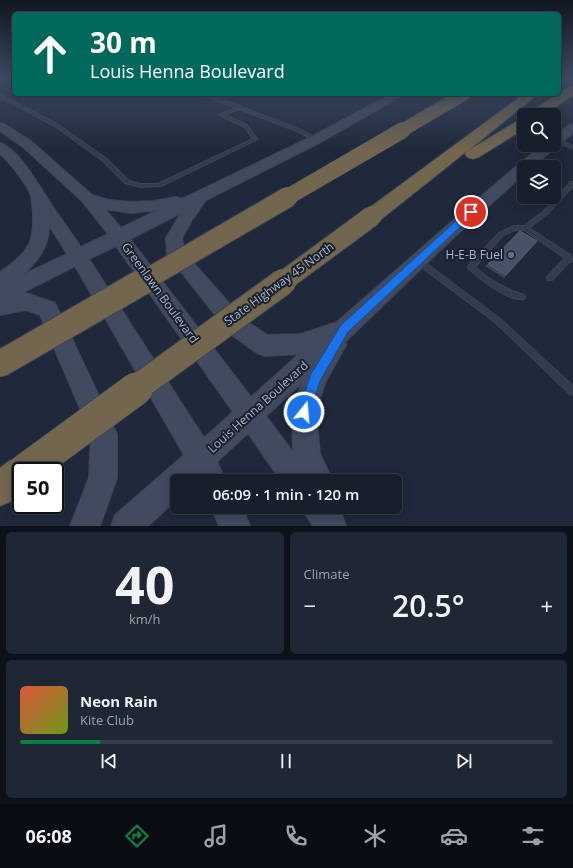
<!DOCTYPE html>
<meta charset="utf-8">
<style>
body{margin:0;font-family:"Open Sans",sans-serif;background:#202734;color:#f1f3f6;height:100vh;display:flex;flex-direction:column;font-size:15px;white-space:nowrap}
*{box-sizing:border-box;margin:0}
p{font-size:13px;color:#9ea2a9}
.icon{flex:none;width:22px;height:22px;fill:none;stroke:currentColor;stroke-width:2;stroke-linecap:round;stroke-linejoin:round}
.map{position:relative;height:526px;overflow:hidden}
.side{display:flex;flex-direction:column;gap:6px;padding:6px;background:#0d1118;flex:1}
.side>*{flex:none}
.top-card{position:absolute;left:12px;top:12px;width:549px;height:84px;border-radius:6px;box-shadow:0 2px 10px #0003,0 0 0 1px #363d48;background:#00695c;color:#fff;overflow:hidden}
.tools{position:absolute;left:517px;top:108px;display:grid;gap:8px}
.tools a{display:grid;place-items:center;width:44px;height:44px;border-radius:6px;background:#171f2c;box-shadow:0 2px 10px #0003,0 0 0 1px #363d48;font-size:20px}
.speed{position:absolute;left:12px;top:462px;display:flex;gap:8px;font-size:20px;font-weight:700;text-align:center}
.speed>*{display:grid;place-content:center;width:52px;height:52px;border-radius:50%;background:#171f2c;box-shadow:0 2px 10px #0003,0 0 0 1px #363d48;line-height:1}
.speed .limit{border:2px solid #111;border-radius:6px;background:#fff;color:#111}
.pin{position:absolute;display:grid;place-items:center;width:34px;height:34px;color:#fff;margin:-17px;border:2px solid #fff;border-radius:50%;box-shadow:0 1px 4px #0007}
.me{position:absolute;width:44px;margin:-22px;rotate:17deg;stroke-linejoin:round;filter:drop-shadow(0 0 3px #0008)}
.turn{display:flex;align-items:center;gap:14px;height:84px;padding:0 12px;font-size:18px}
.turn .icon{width:52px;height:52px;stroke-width:2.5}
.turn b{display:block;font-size:28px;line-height:34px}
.big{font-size:30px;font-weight:600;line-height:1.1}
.side .widget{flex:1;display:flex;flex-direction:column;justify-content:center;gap:6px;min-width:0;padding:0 14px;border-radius:6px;background:#202734}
.side .dial{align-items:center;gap:0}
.dial b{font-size:52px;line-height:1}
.song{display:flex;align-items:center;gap:12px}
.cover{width:48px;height:48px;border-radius:6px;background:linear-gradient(135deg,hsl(10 70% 55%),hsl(80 70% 35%))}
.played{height:4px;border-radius:2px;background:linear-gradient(90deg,#0b8043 15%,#363d48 15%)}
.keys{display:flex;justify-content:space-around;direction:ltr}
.heat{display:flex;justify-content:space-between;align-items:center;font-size:22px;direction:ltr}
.side .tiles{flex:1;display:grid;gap:6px;grid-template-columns:1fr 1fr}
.widget:last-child{grid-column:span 2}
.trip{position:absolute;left:170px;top:474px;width:232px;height:40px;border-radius:6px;background:#171f2c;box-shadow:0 2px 10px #0003,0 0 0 1px #363d48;font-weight:600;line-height:40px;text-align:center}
.tabs{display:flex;height:64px;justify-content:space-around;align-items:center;background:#090c12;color:#9ea2a9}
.tabs .icon{width:28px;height:28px}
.tabs .on{color:#0b8043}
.tabs b{font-size:18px;color:#f1f3f6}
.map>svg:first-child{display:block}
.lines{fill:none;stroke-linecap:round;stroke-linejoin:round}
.service-casing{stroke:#3c4554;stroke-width:2}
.secondary-casing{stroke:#3c4554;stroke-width:2}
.motorway-casing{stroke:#3b4353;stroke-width:2}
.service{fill:#333c4b;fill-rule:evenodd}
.secondary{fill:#414a5e;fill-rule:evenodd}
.motorway{fill:#72664f;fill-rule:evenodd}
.motorway-bridge-far4-casing{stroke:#3b4353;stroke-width:14;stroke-linecap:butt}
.motorway-bridge-far3-casing{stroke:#3b4353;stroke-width:17;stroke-linecap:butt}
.motorway-bridge-far2-casing{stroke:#3b4353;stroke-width:22;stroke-linecap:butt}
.motorway-bridge-far1-casing{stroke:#3b4353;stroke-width:28;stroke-linecap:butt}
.motorway-bridge-casing{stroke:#3b4353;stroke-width:34;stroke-linecap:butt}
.motorway-bridge-far4{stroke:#72664f;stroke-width:13}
.motorway-bridge-far3{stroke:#72664f;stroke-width:16}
.motorway-bridge-far2{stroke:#72664f;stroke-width:20}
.motorway-bridge-far1{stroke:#72664f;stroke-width:26}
.motorway-bridge{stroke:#72664f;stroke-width:33}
.wall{fill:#3a455a}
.building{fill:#465266;stroke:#566175}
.route{fill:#1a73e8;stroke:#114b97}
.service-dot{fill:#5c6f8a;stroke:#19212f;stroke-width:1.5}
.labels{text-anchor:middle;stroke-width:4;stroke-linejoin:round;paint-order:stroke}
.poi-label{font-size:12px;fill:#aeb6c7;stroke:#19212f;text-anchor:end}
.street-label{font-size:12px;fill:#aeb6c7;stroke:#19212f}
</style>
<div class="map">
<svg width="573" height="526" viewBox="0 0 573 526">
<rect width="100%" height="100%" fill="#1f293b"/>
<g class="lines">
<defs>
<path id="service" d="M201,94H206L239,106H241V107L296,128L319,139L316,140L294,130L239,109L224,115L247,125L257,139L256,140L161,186L140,187L125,183L103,161L55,126L0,97V95H1L57,124L107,159L129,181L140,184H158L253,139L245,127L219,115L236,108Z
M555,139H557L573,146V149L555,141Z
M571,182H573V186L547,214L529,228L573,257V262L570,261L552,280H548L547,278L548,276L565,258L524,230H515L503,235L475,267C490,281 504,288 524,295L525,297L524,299C509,302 480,279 469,269L468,267L469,265L499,233L514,226H524L543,212Z
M416,259H420L499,318L573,386V395L570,394L495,322L416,263L415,261Z"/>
<path id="secondary" d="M392,94H405L321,142L206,200L192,220L182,238L184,252L244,320L268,335L301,334L337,322L466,209L519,164L543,145H554V136L569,125L573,124V133L532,167H524V174L451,240L345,342L346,345L325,383L316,412L320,454L333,481H281L248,433L217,462L226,481H177V499L148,526H111L115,515L184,455L75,266L22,293H26L55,303L117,434V478L100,526H70L89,478L91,434L40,315L26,310L0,315V272C10,265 23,256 29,244C35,231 33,209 31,196C29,186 8,161 0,154V143C18,148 41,188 51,204C61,218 71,233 81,247L108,234L82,201L23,147L0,131V123L4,124L31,141L92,195L109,200L131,202L153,201L176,197L182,199L313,136ZM105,209L131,213L158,210L121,228ZM181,213L166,238L167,254L230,334L257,353L265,356L299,354L251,397L130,239ZM49,225L67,254L22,275C37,263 50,245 49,225ZM116,246L233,412L204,438L89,259ZM302,383L292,412L293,452L266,416Z
M211,507H242L250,526H219Z
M302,507H335L342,515L346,526H313L307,517Z"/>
<path id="motorway" d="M573,86V95L544,115H528L530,112L569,87Z
M524,94H538L469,150L519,120L524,119V129L479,157L473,159L467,157L465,154L467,151L379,221L372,223L365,221L362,216L365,211Z
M21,456L33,461L37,471H21V495L12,501L0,506V468L9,461Z"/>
</defs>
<use href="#service" class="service-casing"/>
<use href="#secondary" class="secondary-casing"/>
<use href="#motorway" class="motorway-casing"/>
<use href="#service" class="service"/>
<use href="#secondary" class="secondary"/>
<use href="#motorway" class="motorway"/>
<defs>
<path id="motorway-bridge-far4" d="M401,131L464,94"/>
<path id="motorway-bridge-far3" d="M286,198L403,130"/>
<path id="motorway-bridge-far2" d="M140,283L288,197
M281,283L372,216"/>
<path id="motorway-bridge-far1" d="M0,364L142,282
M134,390L283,282"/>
<path id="motorway-bridge" d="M24,471L136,389"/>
</defs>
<use href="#motorway-bridge-far4" class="motorway-bridge-far4-casing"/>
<use href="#motorway-bridge-far3" class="motorway-bridge-far3-casing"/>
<use href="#motorway-bridge-far2" class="motorway-bridge-far2-casing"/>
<use href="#motorway-bridge-far1" class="motorway-bridge-far1-casing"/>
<use href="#motorway-bridge" class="motorway-bridge-casing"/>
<use href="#motorway-bridge-far4" class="motorway-bridge-far4"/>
<use href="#motorway-bridge-far3" class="motorway-bridge-far3"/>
<use href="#motorway-bridge-far2" class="motorway-bridge-far2"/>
<use href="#motorway-bridge-far1" class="motorway-bridge-far1"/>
<use href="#motorway-bridge" class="motorway-bridge"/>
</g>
<path class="wall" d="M537,241L504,278L485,266L488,264Z"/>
<path class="building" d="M520,231L537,241L506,275L488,264Z"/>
<linearGradient id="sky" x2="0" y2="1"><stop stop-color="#111720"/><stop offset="0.51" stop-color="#3c4960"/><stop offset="1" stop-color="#3c4960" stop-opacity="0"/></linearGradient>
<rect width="573" height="151" fill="url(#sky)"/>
<path class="route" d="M471,209L474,210V214L348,332L320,381L309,417L304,419L300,417L298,412L311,374L341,325L468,210Z"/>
<circle class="service-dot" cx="511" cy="255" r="4"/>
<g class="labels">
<g class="poi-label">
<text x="503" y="259">H-E-B Fuel</text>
</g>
<g class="street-label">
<text transform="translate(279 284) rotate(-36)" y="4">State Highway 45 North</text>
<text transform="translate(160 293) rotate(54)" y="4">Greenlawn Boulevard</text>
<text transform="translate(258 407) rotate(-42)" y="4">Louis Henna Boulevard</text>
</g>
</g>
</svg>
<div class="tools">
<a><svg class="icon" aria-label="search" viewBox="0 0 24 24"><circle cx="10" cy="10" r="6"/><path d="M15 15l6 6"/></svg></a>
<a><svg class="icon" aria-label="layers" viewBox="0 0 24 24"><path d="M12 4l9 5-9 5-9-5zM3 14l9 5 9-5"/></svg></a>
</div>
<div class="speed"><div class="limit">50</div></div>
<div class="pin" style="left:471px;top:212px;background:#d93025"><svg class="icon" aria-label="arrive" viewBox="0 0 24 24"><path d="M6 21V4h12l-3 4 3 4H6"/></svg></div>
<svg class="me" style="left:304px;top:412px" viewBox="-20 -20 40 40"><circle r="17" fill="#1a73e8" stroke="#fff" stroke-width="3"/><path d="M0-11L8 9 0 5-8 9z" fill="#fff"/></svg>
<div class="trip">06:09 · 1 min · 120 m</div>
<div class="top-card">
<div class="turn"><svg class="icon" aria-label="ahead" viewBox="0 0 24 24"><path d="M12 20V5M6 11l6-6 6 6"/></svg><div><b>30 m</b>Louis Henna Boulevard</div></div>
</div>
</div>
<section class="side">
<div class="tiles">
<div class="widget dial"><b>40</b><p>km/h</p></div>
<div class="widget"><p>Climate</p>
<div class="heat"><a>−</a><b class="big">20.5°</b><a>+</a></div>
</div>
<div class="widget">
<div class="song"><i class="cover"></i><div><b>Neon Rain</b><p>Kite Club</p></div></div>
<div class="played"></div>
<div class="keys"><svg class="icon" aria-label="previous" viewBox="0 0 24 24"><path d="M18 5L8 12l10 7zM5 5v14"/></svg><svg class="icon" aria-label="pause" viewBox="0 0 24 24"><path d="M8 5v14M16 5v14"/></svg><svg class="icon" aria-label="next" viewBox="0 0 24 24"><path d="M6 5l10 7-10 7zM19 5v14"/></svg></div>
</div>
</div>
</section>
<nav class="tabs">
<b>06:08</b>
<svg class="icon on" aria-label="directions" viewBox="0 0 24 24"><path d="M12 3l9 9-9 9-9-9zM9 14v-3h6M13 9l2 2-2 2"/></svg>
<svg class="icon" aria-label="music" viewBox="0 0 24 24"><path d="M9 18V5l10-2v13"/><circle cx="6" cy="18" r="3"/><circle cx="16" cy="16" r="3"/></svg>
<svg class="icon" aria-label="phone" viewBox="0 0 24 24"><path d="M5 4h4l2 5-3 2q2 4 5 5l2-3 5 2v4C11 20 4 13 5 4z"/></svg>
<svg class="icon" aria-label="climate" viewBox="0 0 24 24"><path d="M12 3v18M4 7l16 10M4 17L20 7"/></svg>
<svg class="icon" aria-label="car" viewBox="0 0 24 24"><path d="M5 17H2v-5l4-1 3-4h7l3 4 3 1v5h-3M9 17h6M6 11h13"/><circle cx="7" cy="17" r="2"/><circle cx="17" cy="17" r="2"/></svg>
<svg class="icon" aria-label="filters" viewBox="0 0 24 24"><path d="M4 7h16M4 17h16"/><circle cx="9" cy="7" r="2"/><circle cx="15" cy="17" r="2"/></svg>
</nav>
